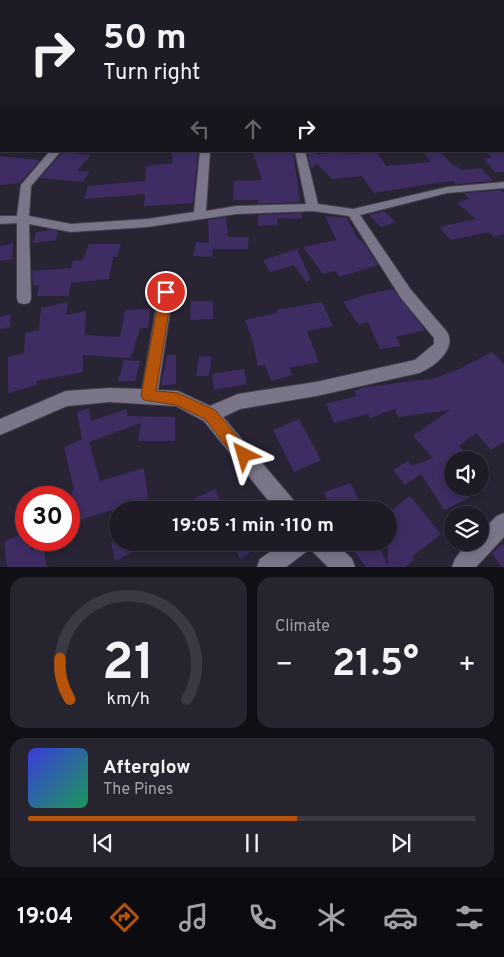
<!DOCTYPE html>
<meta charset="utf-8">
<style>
body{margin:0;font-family:Overpass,sans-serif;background:#26242f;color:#f1f3f6;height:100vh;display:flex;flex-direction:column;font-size:19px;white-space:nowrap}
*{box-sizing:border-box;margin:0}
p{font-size:16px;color:#a1a1a7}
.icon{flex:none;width:28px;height:28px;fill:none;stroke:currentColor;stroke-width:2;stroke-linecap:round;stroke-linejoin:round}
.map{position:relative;height:567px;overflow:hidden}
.panel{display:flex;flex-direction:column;gap:10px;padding:10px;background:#100f15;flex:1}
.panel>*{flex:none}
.guide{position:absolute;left:0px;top:0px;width:505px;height:152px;box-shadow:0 2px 8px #0003,0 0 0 1px #3c3944;background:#1e1b27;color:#f1f3f6;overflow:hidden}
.buttons{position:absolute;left:444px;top:451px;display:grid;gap:10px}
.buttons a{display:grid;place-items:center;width:45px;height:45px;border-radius:50%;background:#1e1b27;box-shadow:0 2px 8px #0003,0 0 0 1px #3c3944;font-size:25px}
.speed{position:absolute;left:15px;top:486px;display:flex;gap:10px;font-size:25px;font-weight:700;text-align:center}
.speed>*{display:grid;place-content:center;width:65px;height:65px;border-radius:50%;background:#1e1b27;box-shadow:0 2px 8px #0003,0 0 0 1px #3c3944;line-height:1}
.speed .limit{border:8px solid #d22;background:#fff;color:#111}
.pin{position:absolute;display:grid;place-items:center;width:42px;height:42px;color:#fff;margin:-21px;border:2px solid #fff;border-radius:50%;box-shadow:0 1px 5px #0007}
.me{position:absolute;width:55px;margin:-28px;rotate:320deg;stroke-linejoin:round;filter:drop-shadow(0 0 4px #0008)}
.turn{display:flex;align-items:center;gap:18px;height:105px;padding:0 20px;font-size:22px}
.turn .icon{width:65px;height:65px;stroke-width:2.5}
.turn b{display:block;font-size:35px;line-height:42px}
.lanes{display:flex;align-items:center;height:48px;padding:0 20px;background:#0003;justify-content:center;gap:25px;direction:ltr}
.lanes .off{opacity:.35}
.big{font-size:38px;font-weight:700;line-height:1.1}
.panel .tile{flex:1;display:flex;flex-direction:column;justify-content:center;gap:8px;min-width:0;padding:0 18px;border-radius:15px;background:#26242f}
.panel .dial{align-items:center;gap:0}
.dial svg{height:130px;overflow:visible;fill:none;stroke:#3c3944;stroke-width:7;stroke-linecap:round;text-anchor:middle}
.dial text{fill:#f1f3f6;stroke:none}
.song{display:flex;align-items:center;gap:15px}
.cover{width:60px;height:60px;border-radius:8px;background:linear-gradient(135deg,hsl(240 70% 55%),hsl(150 70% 35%))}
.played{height:5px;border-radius:2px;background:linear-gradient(90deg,#b45309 60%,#3c3944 60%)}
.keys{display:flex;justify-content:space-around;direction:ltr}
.heat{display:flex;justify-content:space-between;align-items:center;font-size:28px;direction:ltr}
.panel .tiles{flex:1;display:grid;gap:10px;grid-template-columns:1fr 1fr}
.tile:last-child{grid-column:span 2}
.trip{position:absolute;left:109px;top:501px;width:288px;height:50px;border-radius:25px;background:#1e1b27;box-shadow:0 2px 8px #0003,0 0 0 1px #3c3944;font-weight:700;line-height:50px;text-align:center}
.tabs{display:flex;height:80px;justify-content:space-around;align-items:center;background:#0c0b10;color:#a1a1a7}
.tabs .icon{width:35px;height:35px}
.tabs .on{color:#b45309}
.tabs b{font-size:22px;color:#f1f3f6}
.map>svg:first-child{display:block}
.building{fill:#3e2c62}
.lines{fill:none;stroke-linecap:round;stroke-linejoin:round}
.minor-casing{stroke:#44404d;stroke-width:2}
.minor{fill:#7a7588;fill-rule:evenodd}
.route{fill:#b45309;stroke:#753606}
</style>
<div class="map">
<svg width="504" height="567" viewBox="0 0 504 567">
<rect width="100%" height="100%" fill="#282434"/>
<path class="building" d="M171,151H198L193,203L144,206L145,194L84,199L88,186L145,181L146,166L173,163Z
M256,151H293L300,202L258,204V200H233L234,181L262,180L253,153Z
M307,151H317V155L337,151H341L344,154L377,152L386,166L431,162L422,151H440L453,166H457L461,170L481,168L493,181L456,184L453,181L443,182L374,193L362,176L332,179L317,164L311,168Z
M486,151H504V172H495L483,158H492Z
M63,152L91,155L77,171L90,172L82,182L40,178Z
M0,156L40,160L20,183L0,185Z
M501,190L504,193V234L494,237L489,232L451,240L439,227L476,219L457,203L469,199L464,193Z
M384,211L396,222L381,227L369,215Z
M302,213V219L277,218L278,225L258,226V215Z
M325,216L347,218L356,236L366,246L378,265L340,277L335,271L323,274L303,247L336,240Z
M226,217L228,237H249L248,249H213L212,257L193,256L196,242L209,243L208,220Z
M51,230L58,231L56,240L33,243L36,232Z
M13,243L12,259L0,261V246Z
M89,244H121L117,257H113L109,279L71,283L69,296H37L39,285L33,286L32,271L71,268L73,261L83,260Z
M297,249L311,280L306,282L294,265L270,272L263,260Z
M393,289L425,330L396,337L401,346L380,349L368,322L359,325L343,302L368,294Z
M191,301H213V319L190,320Z
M68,302L66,315L86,311L85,335L120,337L125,310L150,309L148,328H140L131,358L83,355V372L36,381L37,385L8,393V357L24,353L25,333L39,330L41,308Z
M322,302L333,326L307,331L319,362L289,368L292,375L271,381L265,365L258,366L253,342L245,320L277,313L276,310Z
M11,314L10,327L0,329V317Z
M492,352L504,364V442L491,450L476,433L459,446L473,460H452V488H482L469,498L444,510L421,474L405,485L393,470L408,461L412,466L433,458L413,436L450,410L398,417L395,409L370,418L368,414L334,423L326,404L357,396L354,391L366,387L435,378L459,369Z
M167,355H176V384L161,386Z
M199,356L212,357L209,376H196Z
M124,360L140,361L135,381H118Z
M244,369L247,384L214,390L212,374Z
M89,408L91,421L126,409L128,416L175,417V441H138L141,423L89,442L100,481L144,468L148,499L73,522L72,490H74L64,447L82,439L77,412Z
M299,419L321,460L294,472L273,430Z
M351,483L363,510H331L324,492Z
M215,489L223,510H198L194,499Z
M410,496L441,534L412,557L414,559L406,567H366L347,542H377L388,566V513Z
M26,531V540H29L31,551L43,545L47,567H7L4,542Z
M111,542H154L115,561Z
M232,542H266L240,559Z
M504,543V567H501L492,553Z"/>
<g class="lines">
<defs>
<path id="minor" d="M68,0H79L80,1H69Z
M155,0H166L167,1H156Z
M227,0H234L235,1H228Z
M269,0H364L365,1H268Z
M396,0H404L405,1H397Z
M0,45H1V49H0Z
M50,151H61L31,186L29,216L71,224L147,219L194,212L200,151H210L206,211L236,206L306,204L295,151H305L318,204L353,209L447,187L504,182V188L447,193L360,215L411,290L447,332C457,349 434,367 419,373L316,396L240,409L223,417L296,503L299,510H276L204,421L176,406L110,402L67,406L0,435V419L66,391L110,388L142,389L159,292L161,288H171L173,292L158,390L178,391L210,406L238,394L316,382L415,360L434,344V338L401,298L349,216L313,211L236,214L147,227L71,232L29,224L31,299L29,303L24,304L19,303L17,299V223L0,224V216H17L21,185Z
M504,513V537L476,567H452L455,559L468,542H480V532L497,516Z
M284,542H334L352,559L355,567H328L310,549L286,567H257L260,559Z"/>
</defs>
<use href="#minor" class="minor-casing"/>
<use href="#minor" class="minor"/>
</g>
<path class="route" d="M166,288L172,292L156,391L178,393L215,410L249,450L251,455L249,461L244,463L238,461L205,419L176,405L144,400L141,396L160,292Z"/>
</svg>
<div class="buttons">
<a><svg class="icon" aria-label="sound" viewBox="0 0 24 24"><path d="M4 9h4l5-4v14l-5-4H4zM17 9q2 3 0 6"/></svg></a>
<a><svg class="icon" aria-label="layers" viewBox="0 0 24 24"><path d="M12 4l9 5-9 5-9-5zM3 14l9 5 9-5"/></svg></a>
</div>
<div class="speed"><div class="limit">30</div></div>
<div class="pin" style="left:166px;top:292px;background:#d93025"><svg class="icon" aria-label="arrive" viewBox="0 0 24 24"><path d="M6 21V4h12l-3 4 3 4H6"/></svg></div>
<svg class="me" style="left:244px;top:455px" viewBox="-20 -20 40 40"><path d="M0-17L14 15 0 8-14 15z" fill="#b45309" stroke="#fff" stroke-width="4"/></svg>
<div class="trip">19:05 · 1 min · 110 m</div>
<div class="guide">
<div class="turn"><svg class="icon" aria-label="right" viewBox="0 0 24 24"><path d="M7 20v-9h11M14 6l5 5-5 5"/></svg><div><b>50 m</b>Turn right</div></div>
<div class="lanes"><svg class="icon off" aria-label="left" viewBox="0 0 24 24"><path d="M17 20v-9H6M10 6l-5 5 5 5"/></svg><svg class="icon off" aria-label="ahead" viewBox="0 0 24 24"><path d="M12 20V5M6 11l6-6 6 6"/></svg><svg class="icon" aria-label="right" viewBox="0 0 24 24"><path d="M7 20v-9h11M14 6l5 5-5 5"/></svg></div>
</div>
</div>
<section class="panel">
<div class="tiles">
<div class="tile dial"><svg viewBox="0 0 100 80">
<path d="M14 69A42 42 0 1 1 86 69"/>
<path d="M14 69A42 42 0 0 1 8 44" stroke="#b45309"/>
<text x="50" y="56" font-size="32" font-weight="700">21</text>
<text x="50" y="72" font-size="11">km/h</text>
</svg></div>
<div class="tile"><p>Climate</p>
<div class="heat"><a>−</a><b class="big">21.5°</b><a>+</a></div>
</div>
<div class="tile">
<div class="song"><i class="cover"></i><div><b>Afterglow</b><p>The Pines</p></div></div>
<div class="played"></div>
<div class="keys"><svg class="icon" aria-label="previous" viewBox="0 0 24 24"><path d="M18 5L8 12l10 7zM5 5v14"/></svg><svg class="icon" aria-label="pause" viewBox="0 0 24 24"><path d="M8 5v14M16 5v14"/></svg><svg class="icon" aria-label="next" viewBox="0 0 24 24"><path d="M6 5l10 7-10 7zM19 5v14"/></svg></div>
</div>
</div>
</section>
<nav class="tabs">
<b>19:04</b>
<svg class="icon on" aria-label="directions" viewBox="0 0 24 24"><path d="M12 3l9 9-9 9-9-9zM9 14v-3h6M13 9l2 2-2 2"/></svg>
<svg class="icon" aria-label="music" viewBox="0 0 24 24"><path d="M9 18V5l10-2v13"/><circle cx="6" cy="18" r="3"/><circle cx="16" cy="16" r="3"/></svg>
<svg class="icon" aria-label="phone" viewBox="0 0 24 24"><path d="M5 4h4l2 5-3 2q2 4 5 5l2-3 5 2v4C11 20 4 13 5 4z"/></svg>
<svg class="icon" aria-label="climate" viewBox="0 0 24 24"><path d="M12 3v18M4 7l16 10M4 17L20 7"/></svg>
<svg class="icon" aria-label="car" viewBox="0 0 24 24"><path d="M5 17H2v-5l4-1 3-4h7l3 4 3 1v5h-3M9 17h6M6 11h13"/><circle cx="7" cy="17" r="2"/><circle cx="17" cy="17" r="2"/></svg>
<svg class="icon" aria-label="filters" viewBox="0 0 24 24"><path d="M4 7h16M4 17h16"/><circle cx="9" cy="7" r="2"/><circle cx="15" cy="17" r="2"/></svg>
</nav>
